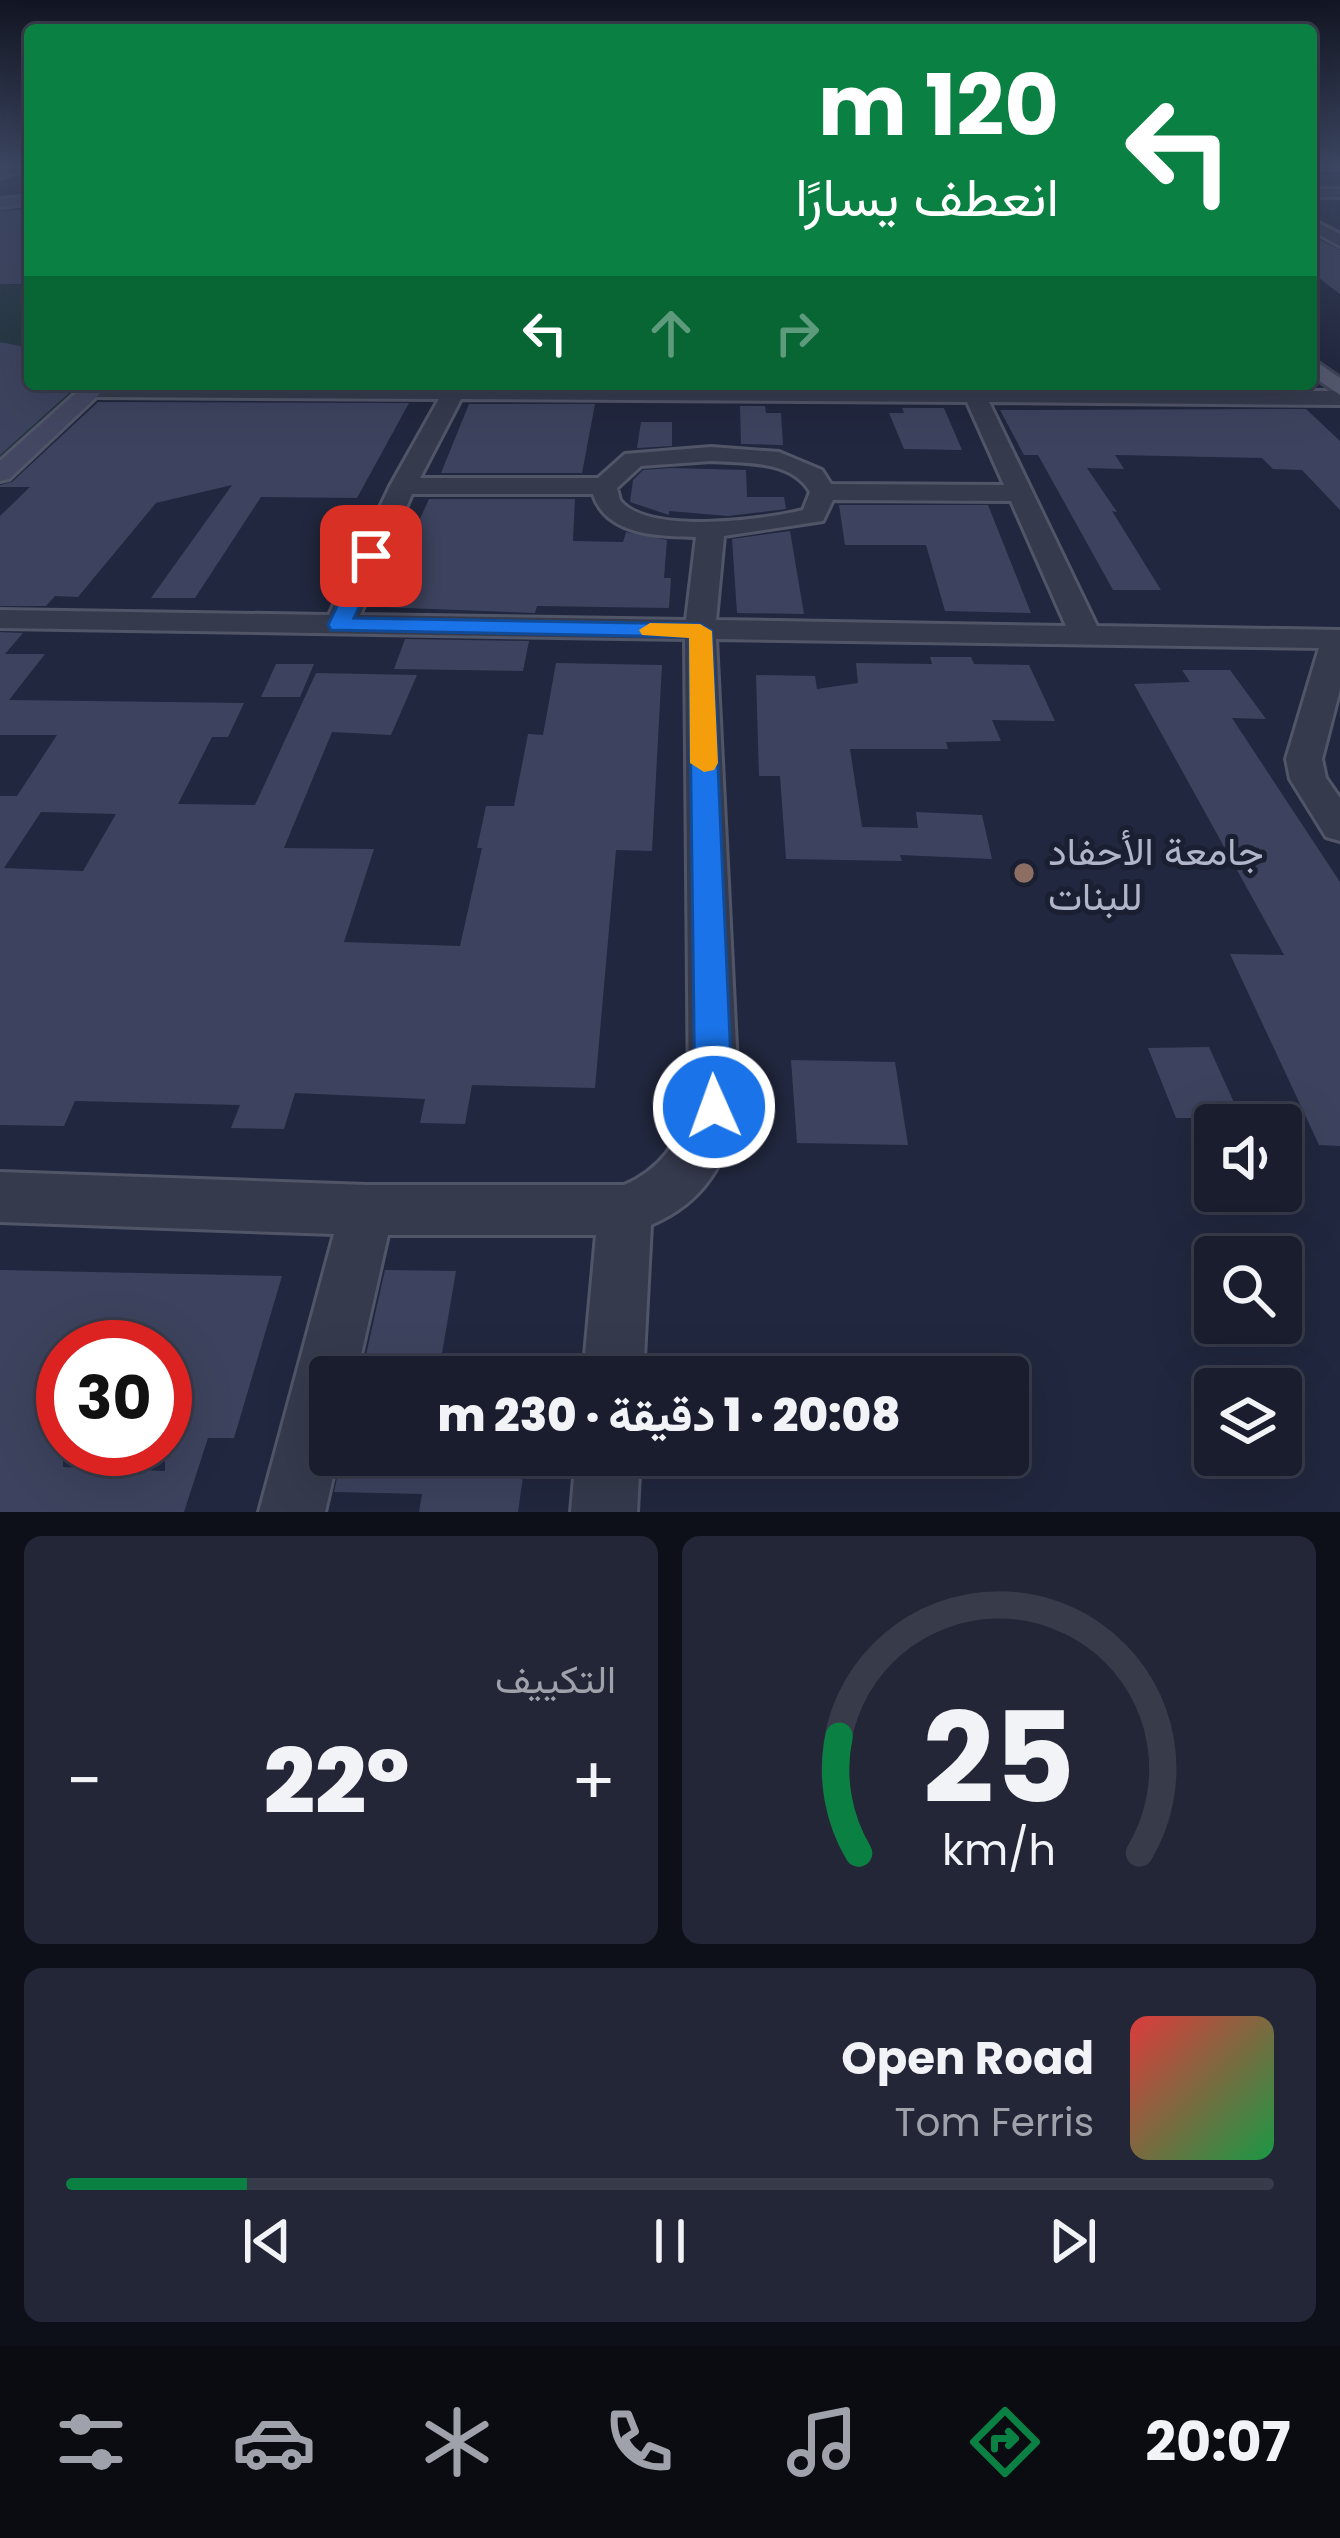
<!DOCTYPE html>
<html lang="ar">
<meta charset="utf-8">
<style>
body{margin:0;font-family:Poppins,Vazirmatn,sans-serif;background:#222636;color:#f1f3f6;direction:rtl;height:100vh;display:flex;flex-direction:column;font-size:45px;white-space:nowrap}
*{box-sizing:border-box;margin:0}
p{font-size:39px;color:#9fa2aa}
.icon{flex:none;width:66px;height:66px;fill:none;stroke:currentColor;stroke-width:2;stroke-linecap:round;stroke-linejoin:round}
.map{position:relative;height:1512px;overflow:hidden;direction:ltr}
.details{display:flex;flex-direction:column;gap:24px;padding:24px;background:#0e1019;flex:1}
.details>*{flex:none}
.hud{position:absolute;left:24px;top:24px;width:1293px;height:366px;border-radius:12px;box-shadow:0 12px 48px #0002,0 0 0 3px #373b4a;direction:rtl;background:#0b8043;color:#fff;overflow:hidden}
.fabs{position:absolute;left:1194px;top:1104px;display:grid;gap:24px}
.fabs a{display:grid;place-items:center;width:108px;height:108px;border-radius:12px;background:#191d2e;box-shadow:0 12px 48px #0002,0 0 0 3px #373b4a;font-size:60px}
.speed{position:absolute;left:36px;top:1320px;display:flex;gap:24px;font-size:60px;font-weight:700;text-align:center}
.speed>*{display:grid;place-content:center;width:156px;height:156px;border-radius:50%;background:#191d2e;box-shadow:0 12px 48px #0002,0 0 0 3px #373b4a;line-height:1}
.speed .limit{border:18px solid #d22;background:#fff;color:#111}
.pin{position:absolute;display:grid;place-items:center;width:102px;height:102px;color:#fff;margin:-51px;border-radius:24px;box-shadow:0 6px 18px #0006}
.me{position:absolute;width:132px;margin:-66px;rotate:358deg;stroke-linejoin:round;filter:drop-shadow(0 0 9px #0008)}
.turn{display:flex;align-items:center;gap:42px;height:252px;padding:0 60px;font-size:54px}
.turn .icon{width:156px;height:156px;stroke-width:2.5}
.turn b{display:block;font-size:84px;line-height:102px}
.lanes{display:flex;align-items:center;height:114px;padding:0 60px;background:#0003;justify-content:center;gap:60px;direction:ltr}
.lanes .off{opacity:.35}
.big{font-size:90px;font-weight:800;line-height:1.1}
.details .widget{flex:1;display:flex;flex-direction:column;justify-content:center;gap:18px;min-width:0;padding:0 42px;border-radius:18px;background:#222636}
.details .dial{align-items:center;gap:0}
.dial svg{height:312px;overflow:visible;fill:none;stroke:#373b4a;stroke-width:7;stroke-linecap:round;text-anchor:middle}
.dial text{fill:#f1f3f6;stroke:none}
.song{display:flex;align-items:center;gap:36px}
.cover{width:144px;height:144px;border-radius:18px;background:linear-gradient(135deg,hsl(0 70% 55%),hsl(140 70% 35%))}
.played{height:12px;border-radius:6px;background:linear-gradient(90deg,#0b8043 15%,#373b4a 15%)}
.keys{display:flex;justify-content:space-around;direction:ltr}
.heat{display:flex;justify-content:space-between;align-items:center;font-size:66px;direction:ltr}
.details .tiles{flex:1;display:grid;gap:24px;grid-template-columns:1fr 1fr}
.widget:last-child{grid-column:span 2}
.trip{position:absolute;left:309px;top:1356px;width:720px;height:120px;border-radius:12px;background:#191d2e;box-shadow:0 12px 48px #0002,0 0 0 3px #373b4a;font-weight:800;line-height:120px;text-align:center;direction:rtl}
.dock{display:flex;height:192px;justify-content:space-around;align-items:center;background:#0a0c12;color:#9fa2aa}
.dock .icon{width:84px;height:84px}
.dock .on{color:#0b8043}
.dock b{font-size:54px;color:#f1f3f6}
.map>svg:first-child{display:block}
.green{fill:#23353f}
.building{fill:#3d435e;fill-rule:evenodd}
.lines{fill:none;stroke-linecap:round;stroke-linejoin:round}
.street-casing{stroke:#515568;stroke-width:6}
.secondary-casing{stroke:#515568;stroke-width:6}
.primary-casing{stroke:#3f4356;stroke-width:6}
.street{fill:#353a4d;fill-rule:evenodd}
.secondary{fill:#434761;fill-rule:evenodd}
.primary{fill:#53586e;fill-rule:evenodd}
.route{fill:#1a73e8;stroke:#114b97;stroke-width:3}
.slow{fill:#f59e0b}
.education-dot{fill:#8d6e63;stroke:#1b1f32;stroke-width:4.5}
.labels{text-anchor:middle;stroke-width:10;stroke-linejoin:round;paint-order:stroke}
.poi-label{font-size:39px;fill:#b1b5c9;stroke:#1b1f32;text-anchor:start}
</style>
<div class="map">
<svg width="1340" height="1512" viewBox="0 0 1340 1512">
<rect width="100%" height="100%" fill="#21273e"/>
<path class="green" d="M0,284L30,285V384H82L0,459Z"/>
<path class="building" d="M30,209V284H0V211Z
M1311,235L1340,250V294L1311,272Z
M0,342L30,348V384H79L0,455Z
M98,402L409,403L357,498L261,497L195,598H151L232,485L156,503L78,597L55,596L46,606H0V516L30,487H0V485L12,482Z
M469,404H595L582,473H441Z
M740,406H765L766,413H781L783,445L741,444Z
M902,408H944L962,450L904,449L889,413H904Z
M1306,409L1340,441V510L1302,470L1273,469L1262,458L1115,455L1124,469L1087,468L1117,512L1112,511L1161,590H1113L1038,455H1024L1000,410Z
M641,422H672V446L637,448Z
M671,468L746,470L747,497H784L786,509L728,516L669,511V515L630,502L633,480L643,470Z
M429,499H575L573,541L623,542L626,532L667,540L664,578H671L669,608L537,606L535,613L380,607Z
M839,505H988L1031,613L945,611L926,545H845Z
M790,531L804,614L737,613L732,539Z
M0,632L23,633L5,654H45L9,700L244,703L228,737H212L178,804L255,805L316,673L417,675L391,735L332,732L284,848L374,849L344,942L460,946L482,848H477L486,806H514L528,734L543,735L556,663L662,665L652,851L616,850L595,1088L472,1085L465,1124L420,1123L425,1099L295,1093L284,1129L231,1128L240,1105L75,1101L64,1126L0,1125V796H17L57,735H0ZM41,812L116,814L83,871L4,868Z
M405,639L529,641L523,671L394,669Z
M930,657H971L974,664L1029,665L1055,721L992,720L1001,741L946,742L948,749H850L862,827L918,828L916,812L982,815L992,859L900,855L902,861L786,859L780,776H759L756,675L815,676L817,689L858,683L856,663L932,664Z
M276,664H314L300,697H261Z
M1182,670H1230L1266,719L1232,718L1340,882V1146L1319,1145L1230,954L1284,955L1134,684L1190,682Z
M1209,1047L1241,1118H1176L1148,1048Z
M791,1060L895,1062L908,1145L797,1143Z
M0,1270L282,1276L234,1438H208L184,1512H0ZM63,1347H165V1471L63,1467Z
M385,1270L456,1271L438,1377H361Z
M342,1455H526L518,1512H419L422,1494L334,1492Z"/>
<g class="lines">
<defs>
<path id="street" d="M15,165L30,168L0,178V170Z
M1311,165H1340V169H1311Z
M1311,189H1340V197H1311Z
M1311,219L1340,234V246L1311,230Z
M85,385L1340,391V405L989,402L1097,626L1340,630V689L1322,759L1326,778L1340,798V841L1326,837L1290,779L1286,759L1319,648L716,639L739,1107C726,1163 705,1202 651,1225L643,1377H583L596,1235H388L356,1377H330V1455H338L325,1512H259L334,1234L0,1222V1172L367,1185H624C658,1171 680,1142 689,1107L685,639L0,628V610L329,615L390,486L439,399L93,397L82,390ZM461,399L967,402L1004,485L831,484L822,470L779,452L711,447L625,454L598,478H420ZM711,461C744,463 792,460 810,492L803,510C763,520 647,535 620,500L617,488L641,466ZM412,494H593C606,536 659,536 696,537L686,620L360,615ZM833,500L1011,501L1066,626L716,620L724,536L823,521Z
M576,1455H640L637,1512H571Z"/>
<path id="secondary" d="M30,196V204L0,207V199Z
M86,384H110L9,479L0,481V461Z"/>
<path id="primary" d="M1311,358L1340,378V395L1311,375Z"/>
</defs>
<use href="#street" class="street-casing"/>
<use href="#secondary" class="secondary-casing"/>
<use href="#primary" class="primary-casing"/>
<use href="#street" class="street"/>
<use href="#secondary" class="secondary"/>
<use href="#primary" class="primary"/>
</g>
<linearGradient id="sky" x2="0" y2="1"><stop stop-color="#121522"/><stop offset="0.44" stop-color="#3d4763"/><stop offset="1" stop-color="#3d4763" stop-opacity="0"/></linearGradient>
<rect width="1340" height="376" fill="url(#sky)"/>
<path class="route" d="M371,549L382,556L354,618L700,624L712,631L733,1107L728,1118L714,1123L701,1118L695,1107L689,637L331,630L328,625L361,556Z"/>
<path class="slow" d="M650,623L700,624L712,631L718,763L714,770L704,772L690,763L689,638L642,635L639,630Z"/>
<circle class="education-dot" cx="1024" cy="873" r="12"/>
<g class="labels">
<g class="poi-label">
<text x="1048" y="865">جامعة الأحفاد<tspan x="1048" dy="45">للبنات</tspan></text>
</g>
</g>
</svg>
<div class="fabs">
<a><svg class="icon" aria-label="sound" viewBox="0 0 24 24"><path d="M4 9h4l5-4v14l-5-4H4zM17 9q2 3 0 6"/></svg></a>
<a><svg class="icon" aria-label="search" viewBox="0 0 24 24"><circle cx="10" cy="10" r="6"/><path d="M15 15l6 6"/></svg></a>
<a><svg class="icon" aria-label="layers" viewBox="0 0 24 24"><path d="M12 4l9 5-9 5-9-5zM3 14l9 5 9-5"/></svg></a>
</div>
<div class="speed"><div class="limit">30</div></div>
<div class="pin" style="left:371px;top:556px;background:#d93025"><svg class="icon" aria-label="arrive" viewBox="0 0 24 24"><path d="M6 21V4h12l-3 4 3 4H6"/></svg></div>
<svg class="me" style="left:714px;top:1107px" viewBox="-20 -20 40 40"><circle r="17" fill="#1a73e8" stroke="#fff" stroke-width="3"/><path d="M0-11L8 9 0 5-8 9z" fill="#fff"/></svg>
<div class="trip">20:08 · 1 دقيقة · 230 m</div>
<div class="hud">
<div class="turn"><svg class="icon" aria-label="left" viewBox="0 0 24 24"><path d="M17 20v-9H6M10 6l-5 5 5 5"/></svg><div><b>120 m</b>انعطف يسارًا</div></div>
<div class="lanes"><svg class="icon" aria-label="left" viewBox="0 0 24 24"><path d="M17 20v-9H6M10 6l-5 5 5 5"/></svg><svg class="icon off" aria-label="ahead" viewBox="0 0 24 24"><path d="M12 20V5M6 11l6-6 6 6"/></svg><svg class="icon off" aria-label="right" viewBox="0 0 24 24"><path d="M7 20v-9h11M14 6l5 5-5 5"/></svg></div>
</div>
</div>
<section class="details">
<div class="tiles">
<div class="widget dial"><svg viewBox="0 0 100 80">
<path d="M14 69A42 42 0 1 1 86 69"/>
<path d="M14 69A42 42 0 0 1 9 39" stroke="#0b8043"/>
<text x="50" y="56" font-size="32" font-weight="700">25</text>
<text x="50" y="72" font-size="11">km/h</text>
</svg></div>
<div class="widget"><p>التكييف</p>
<div class="heat"><a>−</a><b class="big">22°</b><a>+</a></div>
</div>
<div class="widget">
<div class="song"><i class="cover"></i><div><b>Open Road</b><p>Tom Ferris</p></div></div>
<div class="played"></div>
<div class="keys"><svg class="icon" aria-label="previous" viewBox="0 0 24 24"><path d="M18 5L8 12l10 7zM5 5v14"/></svg><svg class="icon" aria-label="pause" viewBox="0 0 24 24"><path d="M8 5v14M16 5v14"/></svg><svg class="icon" aria-label="next" viewBox="0 0 24 24"><path d="M6 5l10 7-10 7zM19 5v14"/></svg></div>
</div>
</div>
</section>
<nav class="dock">
<b>20:07</b>
<svg class="icon on" aria-label="directions" viewBox="0 0 24 24"><path d="M12 3l9 9-9 9-9-9zM9 14v-3h6M13 9l2 2-2 2"/></svg>
<svg class="icon" aria-label="music" viewBox="0 0 24 24"><path d="M9 18V5l10-2v13"/><circle cx="6" cy="18" r="3"/><circle cx="16" cy="16" r="3"/></svg>
<svg class="icon" aria-label="phone" viewBox="0 0 24 24"><path d="M5 4h4l2 5-3 2q2 4 5 5l2-3 5 2v4C11 20 4 13 5 4z"/></svg>
<svg class="icon" aria-label="climate" viewBox="0 0 24 24"><path d="M12 3v18M4 7l16 10M4 17L20 7"/></svg>
<svg class="icon" aria-label="car" viewBox="0 0 24 24"><path d="M5 17H2v-5l4-1 3-4h7l3 4 3 1v5h-3M9 17h6M6 11h13"/><circle cx="7" cy="17" r="2"/><circle cx="17" cy="17" r="2"/></svg>
<svg class="icon" aria-label="filters" viewBox="0 0 24 24"><path d="M4 7h16M4 17h16"/><circle cx="9" cy="7" r="2"/><circle cx="15" cy="17" r="2"/></svg>
</nav>
